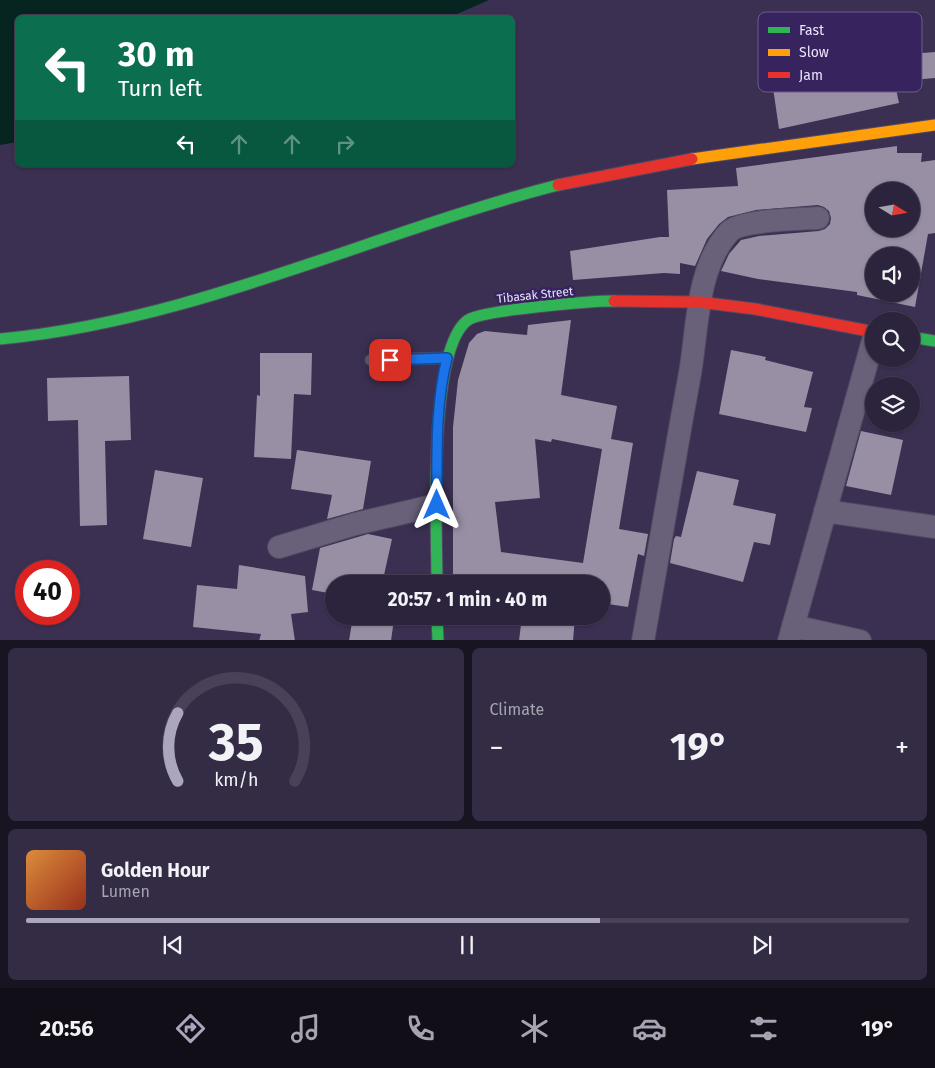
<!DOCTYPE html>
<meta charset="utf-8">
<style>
body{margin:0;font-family:"Fira Sans",sans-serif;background:#342c44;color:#f1f3f6;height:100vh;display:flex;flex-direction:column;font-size:19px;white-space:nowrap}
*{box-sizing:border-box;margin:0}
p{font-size:16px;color:#a6a4b0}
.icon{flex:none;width:28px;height:28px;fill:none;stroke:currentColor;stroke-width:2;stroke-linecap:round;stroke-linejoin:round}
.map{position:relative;height:640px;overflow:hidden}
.side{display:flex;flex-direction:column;gap:8px;padding:8px;background:#181422;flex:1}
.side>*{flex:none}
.hud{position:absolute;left:15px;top:15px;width:500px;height:152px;border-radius:8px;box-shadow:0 1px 4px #0004,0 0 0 1px #484157;background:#0b6e4f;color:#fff;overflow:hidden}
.needle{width:32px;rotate:101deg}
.fabs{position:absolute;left:865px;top:182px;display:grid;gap:10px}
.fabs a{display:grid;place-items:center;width:55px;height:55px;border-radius:50%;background:#2c243d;box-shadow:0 1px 4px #0004,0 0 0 1px #484157;font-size:25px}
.speed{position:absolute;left:15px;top:560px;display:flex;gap:10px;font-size:25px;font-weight:700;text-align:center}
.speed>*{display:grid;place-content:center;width:65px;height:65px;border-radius:50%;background:#2c243d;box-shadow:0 1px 4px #0004,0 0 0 1px #484157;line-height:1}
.speed .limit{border:8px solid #d22;background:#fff;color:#111}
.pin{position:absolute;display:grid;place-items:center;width:42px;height:42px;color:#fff;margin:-21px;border-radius:10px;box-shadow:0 2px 8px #0006}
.me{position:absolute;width:55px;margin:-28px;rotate:0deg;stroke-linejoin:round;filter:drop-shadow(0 0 4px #0008)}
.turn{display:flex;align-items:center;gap:18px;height:105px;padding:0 20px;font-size:22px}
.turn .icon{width:65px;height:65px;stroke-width:2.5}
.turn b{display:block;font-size:35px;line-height:42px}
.lanes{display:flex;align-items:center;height:48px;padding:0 20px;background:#0003;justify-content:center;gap:25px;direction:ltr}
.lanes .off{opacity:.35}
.big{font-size:38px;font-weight:700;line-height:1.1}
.side .card{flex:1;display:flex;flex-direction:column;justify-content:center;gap:8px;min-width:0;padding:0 18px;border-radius:8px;background:#342c44}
.side .dial{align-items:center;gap:0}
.dial svg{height:130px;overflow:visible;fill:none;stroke:#484157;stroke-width:7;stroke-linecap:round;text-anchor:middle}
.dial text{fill:#f1f3f6;stroke:none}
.song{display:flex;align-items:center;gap:15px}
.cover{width:60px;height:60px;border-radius:8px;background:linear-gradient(135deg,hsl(30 70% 55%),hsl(10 70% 35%))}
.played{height:5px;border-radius:2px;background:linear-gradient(90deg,#aca5bf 65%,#484157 65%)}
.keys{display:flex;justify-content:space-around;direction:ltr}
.heat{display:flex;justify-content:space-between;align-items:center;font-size:28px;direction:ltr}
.side .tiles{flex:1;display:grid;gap:8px;grid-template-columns:1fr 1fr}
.card:last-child{grid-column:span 2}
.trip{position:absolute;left:325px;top:575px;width:285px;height:50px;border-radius:25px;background:#2c243d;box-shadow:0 1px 4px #0004,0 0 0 1px #484157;font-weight:700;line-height:50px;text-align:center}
.tab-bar{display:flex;height:80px;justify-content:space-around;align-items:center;background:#120e18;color:#a6a4b0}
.tab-bar .icon{width:35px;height:35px}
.tab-bar .selected{color:#aca5bf}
.tab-bar b{font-size:22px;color:#f1f3f6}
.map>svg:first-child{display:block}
.water{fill:#062420}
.building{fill:#988fa5;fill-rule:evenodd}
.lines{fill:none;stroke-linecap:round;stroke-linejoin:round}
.lane-casing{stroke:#534a64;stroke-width:13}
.street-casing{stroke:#534a64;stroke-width:24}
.fast-casing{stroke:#534a64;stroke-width:13}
.slow-casing{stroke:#534a64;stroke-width:13}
.jam-casing{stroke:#534a64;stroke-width:13}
.lane{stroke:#686179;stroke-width:11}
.street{stroke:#686179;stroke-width:22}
.fast{stroke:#30b455;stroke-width:11}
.slow{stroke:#ff9f0a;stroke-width:11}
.jam{stroke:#e5322d;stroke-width:11}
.route-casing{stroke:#114b97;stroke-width:12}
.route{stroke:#1a73e8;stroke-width:9}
.labels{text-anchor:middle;stroke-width:5;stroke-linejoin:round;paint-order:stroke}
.street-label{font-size:12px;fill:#e9e4fa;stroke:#37235e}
.key{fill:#37235e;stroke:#6c5d8d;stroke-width:1}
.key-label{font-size:14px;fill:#e9e4fa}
</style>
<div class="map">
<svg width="935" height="641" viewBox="0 0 935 641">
<rect width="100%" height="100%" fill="#3b3051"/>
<path class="water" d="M0,0H489L448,18H18L17,142L0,145Z"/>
<path class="building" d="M935,52V78L899,81L897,55Z
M890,61L899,103L779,129L772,81Z
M897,146V153H922L921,162L935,160V233L928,234L915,307L857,295V292L758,279L721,271L729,254L741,240L759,236L819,231L825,229L830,224L831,218L829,211L824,207L818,205L756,210L728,217L719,224L707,239L695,266L680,263V274L664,273L573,280L570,251L660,237H669L667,190L738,186L736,168ZM874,191H911V229H874ZM874,256H911V294H874Z
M571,320L561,395L617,406L611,439L633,443L619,529L648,534L644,556L638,554L628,607L601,603V584H453V427L458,380L469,343L477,334L485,331L527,335L528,325ZM535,439L551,442L552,439L602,449L583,563L501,552L495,502L540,498Z
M731,350L766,357L765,360L813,372L804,407L812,408L806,432L719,414Z
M260,353H312L311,395L294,394L291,459L254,457L257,395L260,396Z
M129,376L131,440L105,441L107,525L80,526L78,420L48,421L47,378Z
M861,431L903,440L891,495L846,486Z
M297,450L371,461L363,509L327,519L332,495L291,489Z
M155,470L203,478L191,547L143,539Z
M697,471L739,480L733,505L776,514L770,545L754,542L743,582L670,563L674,539L676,536L681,537Z
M368,534L392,539L382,584H334V594L312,590L320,548Z
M239,565L305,576L308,612L291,614L295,641H259L261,634L193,627L197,585L237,589Z
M353,616H377L394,619L391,641H349Z
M522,616H575L573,641H519Z"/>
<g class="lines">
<defs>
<path id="lane" d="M371,360L447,358"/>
<path id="street" d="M825,511L935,527
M279,547L355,524L437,505
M793,626L860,641
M643,641C658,553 673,466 689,379C698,333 695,269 729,232C740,220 800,219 818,218
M789,641L874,337"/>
<path id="fast" d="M911,337L935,341
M0,339C193,321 372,233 558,185
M437,584C437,533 427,349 468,320C482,310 592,301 614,301
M437,616L438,641"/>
<path id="slow" d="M692,159L935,125"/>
<path id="jam" d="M558,185L692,159
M614,301L699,302L755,309L874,332"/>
</defs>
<use href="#lane" class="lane-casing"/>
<use href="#street" class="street-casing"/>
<use href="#fast" class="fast-casing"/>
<use href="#slow" class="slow-casing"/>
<use href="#jam" class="jam-casing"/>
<use href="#lane" class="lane"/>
<use href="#street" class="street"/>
<use href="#fast" class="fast"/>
<use href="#slow" class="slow"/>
<use href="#jam" class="jam"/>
</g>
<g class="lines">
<defs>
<path id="route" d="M390,360L447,358C435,406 437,456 437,505"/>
</defs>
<use href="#route" class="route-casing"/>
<use href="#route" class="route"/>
</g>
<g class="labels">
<g class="street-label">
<text transform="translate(535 295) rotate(-6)" y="4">Tibasak Street</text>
</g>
</g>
<rect x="758" y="12" width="164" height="80" rx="8" class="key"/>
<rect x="768" y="27" width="22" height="6" fill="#30b455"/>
<rect x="768" y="49" width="22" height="7" fill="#ff9f0a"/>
<rect x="768" y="72" width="22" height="6" fill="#e5322d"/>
<g class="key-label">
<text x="799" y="35">Fast</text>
<text x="799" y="57">Slow</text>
<text x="799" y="80">Jam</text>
</g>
</svg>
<div class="fabs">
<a><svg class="needle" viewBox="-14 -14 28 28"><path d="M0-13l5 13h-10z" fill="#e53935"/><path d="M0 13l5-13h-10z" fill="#a6a4b0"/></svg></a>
<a><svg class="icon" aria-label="sound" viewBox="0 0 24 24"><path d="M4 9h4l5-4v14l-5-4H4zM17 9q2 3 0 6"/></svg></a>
<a><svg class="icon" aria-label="search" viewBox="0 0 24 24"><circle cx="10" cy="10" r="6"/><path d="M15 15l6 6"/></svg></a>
<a><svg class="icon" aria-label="layers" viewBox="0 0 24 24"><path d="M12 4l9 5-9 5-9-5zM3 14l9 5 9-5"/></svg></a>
</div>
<div class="speed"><div class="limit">40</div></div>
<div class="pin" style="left:390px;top:360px;background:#d93025"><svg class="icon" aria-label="arrive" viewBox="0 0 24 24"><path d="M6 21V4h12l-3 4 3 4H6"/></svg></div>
<svg class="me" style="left:437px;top:505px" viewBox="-20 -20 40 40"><path d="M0-17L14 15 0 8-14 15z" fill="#1a73e8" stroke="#fff" stroke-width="4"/></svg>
<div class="trip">20:57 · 1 min · 40 m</div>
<div class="hud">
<div class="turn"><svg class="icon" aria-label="left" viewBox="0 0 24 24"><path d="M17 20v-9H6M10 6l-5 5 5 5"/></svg><div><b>30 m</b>Turn left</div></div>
<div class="lanes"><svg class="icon" aria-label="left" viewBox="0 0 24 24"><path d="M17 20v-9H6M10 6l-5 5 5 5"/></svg><svg class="icon off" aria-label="ahead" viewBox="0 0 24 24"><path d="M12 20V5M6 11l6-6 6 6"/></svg><svg class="icon off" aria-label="ahead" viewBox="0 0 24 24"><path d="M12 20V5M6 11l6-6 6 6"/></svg><svg class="icon off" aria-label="right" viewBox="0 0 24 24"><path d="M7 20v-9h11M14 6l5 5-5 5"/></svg></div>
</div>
</div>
<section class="side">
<div class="tiles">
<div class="card dial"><svg viewBox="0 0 100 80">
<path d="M14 69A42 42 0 1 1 86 69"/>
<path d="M14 69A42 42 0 0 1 14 27" stroke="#aca5bf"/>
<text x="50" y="56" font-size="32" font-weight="700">35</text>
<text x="50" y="72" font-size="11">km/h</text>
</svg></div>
<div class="card"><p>Climate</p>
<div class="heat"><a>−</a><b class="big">19°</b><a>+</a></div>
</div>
<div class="card">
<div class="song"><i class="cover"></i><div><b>Golden Hour</b><p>Lumen</p></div></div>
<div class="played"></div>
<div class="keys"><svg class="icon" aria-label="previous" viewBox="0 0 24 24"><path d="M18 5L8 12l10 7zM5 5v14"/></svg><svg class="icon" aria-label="pause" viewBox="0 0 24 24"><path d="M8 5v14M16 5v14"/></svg><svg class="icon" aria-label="next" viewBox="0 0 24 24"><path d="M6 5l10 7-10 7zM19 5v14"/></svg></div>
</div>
</div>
</section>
<nav class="tab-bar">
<b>20:56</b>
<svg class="icon selected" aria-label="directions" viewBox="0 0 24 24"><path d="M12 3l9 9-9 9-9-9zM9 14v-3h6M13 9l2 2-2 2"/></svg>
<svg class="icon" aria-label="music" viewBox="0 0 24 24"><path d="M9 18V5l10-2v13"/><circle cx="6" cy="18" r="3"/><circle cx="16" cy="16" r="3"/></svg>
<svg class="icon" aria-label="phone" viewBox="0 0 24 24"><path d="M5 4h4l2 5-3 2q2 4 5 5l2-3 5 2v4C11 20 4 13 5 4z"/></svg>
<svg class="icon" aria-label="climate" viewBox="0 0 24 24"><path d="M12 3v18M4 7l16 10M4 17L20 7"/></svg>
<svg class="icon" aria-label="car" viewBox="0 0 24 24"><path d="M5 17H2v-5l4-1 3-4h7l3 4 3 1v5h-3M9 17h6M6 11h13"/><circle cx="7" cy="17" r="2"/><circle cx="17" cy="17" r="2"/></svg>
<svg class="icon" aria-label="filters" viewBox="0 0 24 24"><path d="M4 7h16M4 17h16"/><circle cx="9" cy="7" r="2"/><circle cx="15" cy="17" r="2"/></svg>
<b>19°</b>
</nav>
